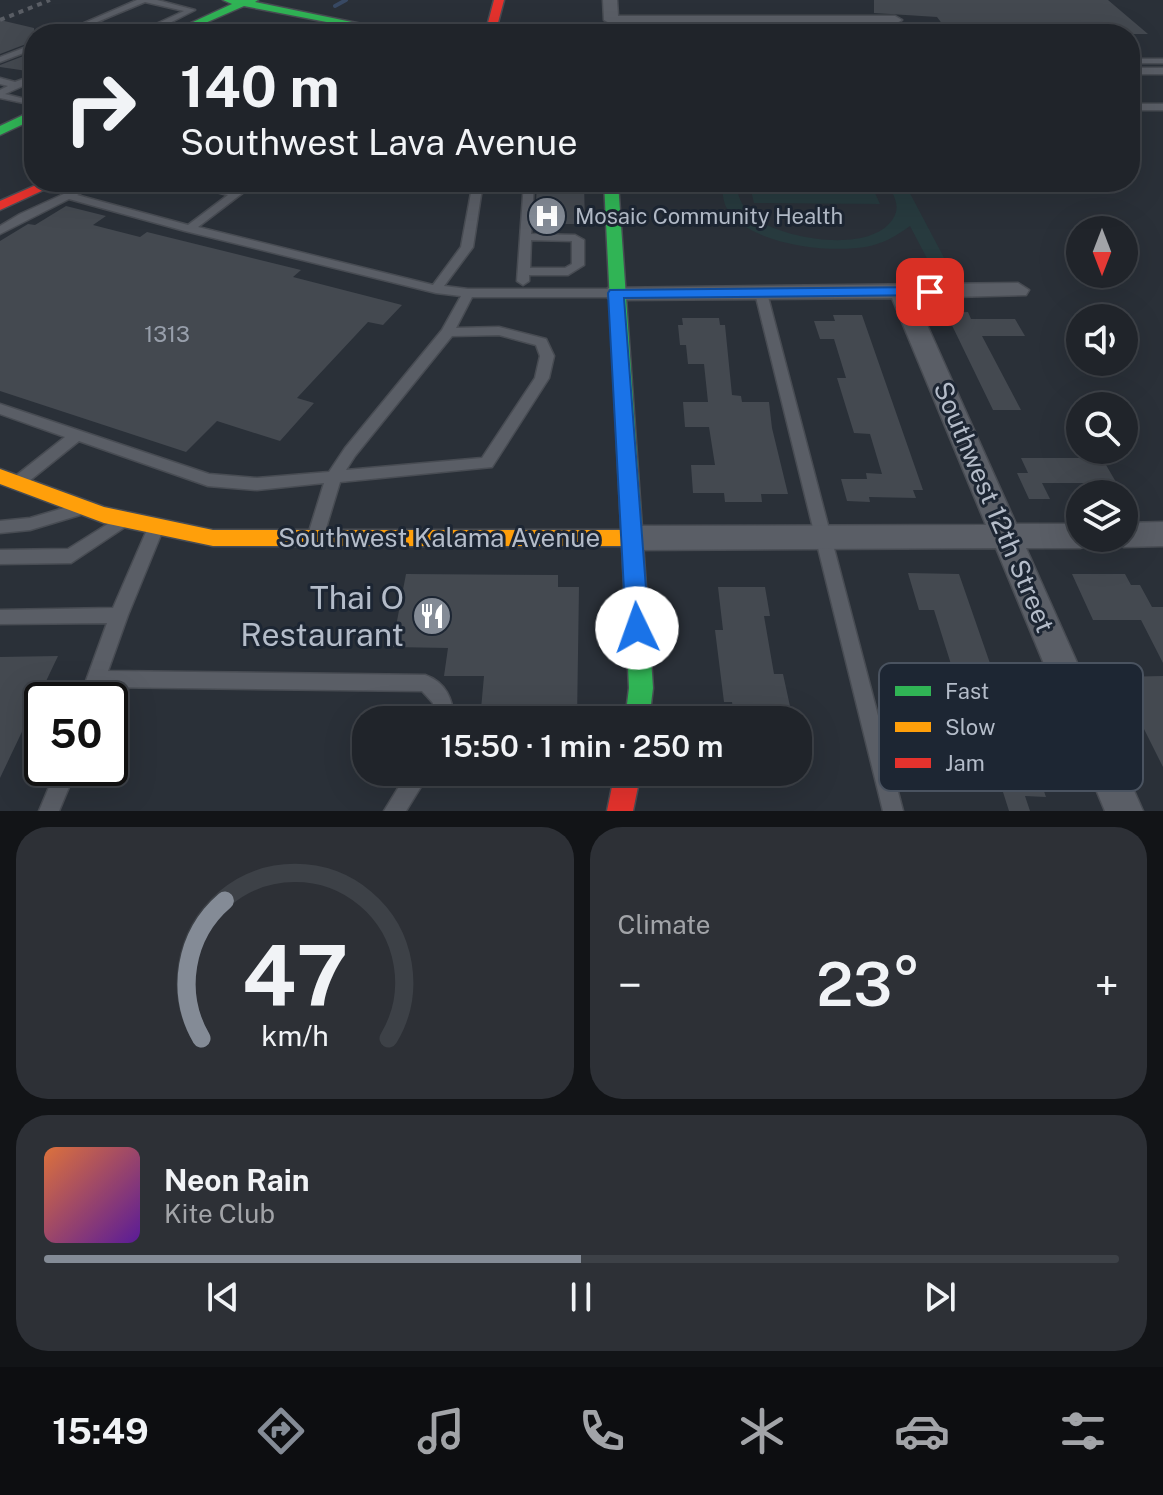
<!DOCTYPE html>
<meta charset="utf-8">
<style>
body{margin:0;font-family:"Public Sans",sans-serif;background:#2d3036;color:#f1f3f6;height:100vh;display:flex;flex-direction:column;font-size:30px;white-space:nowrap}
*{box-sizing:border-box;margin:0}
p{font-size:26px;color:#a2a4a8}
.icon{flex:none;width:44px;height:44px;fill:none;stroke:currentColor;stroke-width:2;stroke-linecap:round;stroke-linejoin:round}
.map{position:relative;height:811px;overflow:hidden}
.panel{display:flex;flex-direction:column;gap:16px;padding:16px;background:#121417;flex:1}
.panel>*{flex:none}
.hud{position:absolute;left:24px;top:24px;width:1116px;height:168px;border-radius:32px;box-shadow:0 8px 32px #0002,0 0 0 2px #3d4147;background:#20242a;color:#f1f3f6;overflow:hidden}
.needle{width:52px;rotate:180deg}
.buttons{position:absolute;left:1066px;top:216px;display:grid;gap:16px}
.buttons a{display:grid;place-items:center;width:72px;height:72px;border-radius:50%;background:#20242a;box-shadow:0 8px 32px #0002,0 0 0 2px #3d4147;font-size:40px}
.speed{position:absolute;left:24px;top:682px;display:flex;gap:16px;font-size:40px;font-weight:700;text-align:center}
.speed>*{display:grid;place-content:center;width:104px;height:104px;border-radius:50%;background:#20242a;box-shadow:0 8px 32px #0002,0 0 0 2px #3d4147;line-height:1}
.speed .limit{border:4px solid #111;border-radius:12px;background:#fff;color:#111}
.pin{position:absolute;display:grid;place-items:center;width:68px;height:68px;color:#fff;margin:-34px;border-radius:16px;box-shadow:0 4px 12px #0006}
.me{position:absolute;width:88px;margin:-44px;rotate:357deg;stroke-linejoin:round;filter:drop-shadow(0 0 6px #0008)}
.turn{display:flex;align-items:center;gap:28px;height:168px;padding:0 24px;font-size:36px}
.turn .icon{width:104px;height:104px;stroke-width:2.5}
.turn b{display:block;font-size:56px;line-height:68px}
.big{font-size:60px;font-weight:600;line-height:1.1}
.panel .card{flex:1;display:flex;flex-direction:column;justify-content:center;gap:12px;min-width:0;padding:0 28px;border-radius:32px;background:#2d3036}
.panel .dial{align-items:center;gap:0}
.dial svg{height:208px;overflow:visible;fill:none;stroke:#3d4147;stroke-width:7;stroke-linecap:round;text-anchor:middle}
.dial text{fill:#f1f3f6;stroke:none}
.song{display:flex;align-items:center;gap:24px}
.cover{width:96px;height:96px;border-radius:12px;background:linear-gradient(135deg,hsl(20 70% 55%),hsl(270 70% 35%))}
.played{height:8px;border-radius:4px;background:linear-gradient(90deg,#848b96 50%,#3d4147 50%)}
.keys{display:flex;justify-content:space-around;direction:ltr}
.heat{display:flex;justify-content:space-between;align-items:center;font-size:44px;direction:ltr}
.panel .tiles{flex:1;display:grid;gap:16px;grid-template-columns:1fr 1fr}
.card:last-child{grid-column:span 2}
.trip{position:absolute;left:352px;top:706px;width:460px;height:80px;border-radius:32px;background:#20242a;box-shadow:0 8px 32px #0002,0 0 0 2px #3d4147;font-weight:600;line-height:80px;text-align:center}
.tabs{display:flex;height:128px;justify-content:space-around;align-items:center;background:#0d0e11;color:#a2a4a8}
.tabs .icon{width:56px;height:56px}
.tabs .active{color:#848b96}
.tabs b{font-size:36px;color:#f1f3f6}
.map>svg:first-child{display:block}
.green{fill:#273a3e}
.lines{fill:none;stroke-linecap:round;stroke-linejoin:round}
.stream{stroke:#384963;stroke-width:4}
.building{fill:#444950}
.lane-casing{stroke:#484c53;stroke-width:3}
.street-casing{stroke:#484c53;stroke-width:3}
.fast-casing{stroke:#484c53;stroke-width:3}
.slow-casing{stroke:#484c53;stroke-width:3}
.jam-casing{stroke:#484c53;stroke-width:3}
.lane{fill:#5a5e66;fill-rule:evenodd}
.street{fill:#5a5e66;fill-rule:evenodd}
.fast{fill:#30b455;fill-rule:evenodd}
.slow{fill:#ff9f0a;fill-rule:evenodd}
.jam{fill:#e5322d;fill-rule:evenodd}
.rail{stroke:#595d64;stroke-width:4;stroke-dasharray:5 5;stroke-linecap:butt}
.route{fill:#1a73e8;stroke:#114b97;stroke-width:2}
.labels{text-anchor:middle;stroke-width:6;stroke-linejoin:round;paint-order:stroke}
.far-poi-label{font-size:22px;fill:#b4bcc9;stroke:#1d2633;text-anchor:start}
.number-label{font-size:22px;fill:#989fab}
.street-label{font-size:26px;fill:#b4bcc9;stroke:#1d2633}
.near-poi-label{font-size:32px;fill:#b4bcc9;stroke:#1d2633;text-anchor:end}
.key{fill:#1d2633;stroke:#4a5360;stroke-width:2}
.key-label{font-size:22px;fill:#b4bcc9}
</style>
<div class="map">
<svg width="1163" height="811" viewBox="0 0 1163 811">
<rect width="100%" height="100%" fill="#2a3038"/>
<path class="green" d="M721,182H735C738,195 741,206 751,215C778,239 873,256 894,217C901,205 892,193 887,182H904L950,269L932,268L910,226C896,236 883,244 865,247C828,253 747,245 726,207C723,200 722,189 721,182Z
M749,182H870L880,204L754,203Z"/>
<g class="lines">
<path class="stream" d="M335,6L346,0
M279,34L299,24"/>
</g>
<path class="building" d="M874,0H1108L1148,34H950L937,17L874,13Z
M0,20L34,28V41L0,54Z
M34,52V72L0,67V65Z
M537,182H584L585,224H535Z
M66,206L106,216L93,225L140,237L147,232L301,270L293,277L402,305L383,325L368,322L297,398L314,403L280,441L217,421L186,452L0,391V241L28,224L35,225Z
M968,312L971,319H1015L1025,336H982L1021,410H993L946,313Z
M833,315H862L923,490H913L916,498L869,497L870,502L847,501L841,479H867L866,473L882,474L870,434L854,433L837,378H846L834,339H820L814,321H835Z
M682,318H719L720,325H725L732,395L741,396L742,402H769L772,428L788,494H761L762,502H725L724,493H693L691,465H715L709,427H685L683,402H708L704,364H688L686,345H680L678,325H683Z
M1021,458H1102L1120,489H1099L1096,483H1042L1050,499H1029L1017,473H1028Z
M908,573L959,574L1017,741L1027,742L1046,797L1025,796L1030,811H1009L978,713L949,712L938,677H955L934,610H919Z
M406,574L558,575V587H579L577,720H480L484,676H444L448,648L392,647Z
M1072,574H1125L1131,585H1140L1152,607H1163V663L1141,620H1093Z
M718,587H765L770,616H764L774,674H783L793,720H735L732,702H724L715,630H723Z
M58,656L0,778V657Z
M1163,676V767L1118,677Z"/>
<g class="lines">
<defs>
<path id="lane" d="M137,0H157L195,10L148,34H131L90,25L70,34H59ZM145,2L184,11L141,31L97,22Z
M34,44V49L0,62V57Z
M1130,59H1163V63H1130Z
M1130,68H1163V74H1130Z
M34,75V81L5,94L33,101V105L0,98V90L8,86L0,84V78L15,82Z
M1130,104H1163V110H1130Z
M90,182H103L77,195L188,225L228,195L178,182H197L234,190L245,182H257L198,227L433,285L461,247L473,182H483L473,247L444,286L468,289H616L622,293L616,297H472L456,328L499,327L546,339L554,356L549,378L492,467L340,482L323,538L321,543L315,544L309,543L307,538L324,483L257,490L208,486L79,441L23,486H13L10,482L13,478L65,437L0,414V404L209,474L257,478L329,472L345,448L442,330L461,296L436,293L185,231L69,199L0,234V226L20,214ZM499,335L536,345L540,356L535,378L482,458L346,470L355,456L452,336Z
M524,182H534L531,234L575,235L584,240V265L568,275H529V281L523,285L517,281ZM531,240L572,241V264L565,268H530Z
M761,289L767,293L903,811H883L755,293Z
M74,505L80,507L82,511L80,515L30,530L0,533V521L30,518Z
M119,517L125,519L127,523L125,527L71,563L0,564V550L68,549Z
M154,526L160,528L162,532L128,615L108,671L425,675C445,682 454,699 453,720H433V703L422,691L102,687L97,700H79L107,623L0,624V610L113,608L146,532L148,528Z
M57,768H77L59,811H39Z
M408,772H430L406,811H384Z"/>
<path id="street" d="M603,0H617L618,16H895L902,20L895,24H611L604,20Z
M1018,283L1029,290L1026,295L915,298L1016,524H1080V538H1094L1091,544L1080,548H1026L1143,811H1105L996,548L632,550L621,546L617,538L621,530L632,526L986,525L892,298L616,300L608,298L605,293L608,288Z
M1163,522V546L1124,547L1113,543L1111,538H1124V523Z"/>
<path id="fast" d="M223,0H258L255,2L410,34H389L244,6L180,34H167L232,4Z
M34,110V119L0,135V126Z
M604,182H618L653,688L649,720H625L629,688Z"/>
<path id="slow" d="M0,469L104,507L213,530H632L639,532L642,538L639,544L632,546H213L104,523L0,484Z"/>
<path id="jam" d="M494,0H504L495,34H485Z
M43,182H61L0,210V201Z
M615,772H641L633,811H607Z"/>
</defs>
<use href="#lane" class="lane-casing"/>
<use href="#street" class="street-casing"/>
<use href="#fast" class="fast-casing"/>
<use href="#slow" class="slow-casing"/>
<use href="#jam" class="jam-casing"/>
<use href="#lane" class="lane"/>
<use href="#street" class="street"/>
<use href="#fast" class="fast"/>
<use href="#slow" class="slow"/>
<use href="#jam" class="jam"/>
<path class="rail" d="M0,20L50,0"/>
</g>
<path class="route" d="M930,287L938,292L936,295L624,298L649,628L645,635L637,638L629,635L626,628L608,293L610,290Z"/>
<defs>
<symbol id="hospital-disc" viewBox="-11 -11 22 22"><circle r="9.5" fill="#848b96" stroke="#1d2633"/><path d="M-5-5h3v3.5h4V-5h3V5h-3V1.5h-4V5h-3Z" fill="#fff"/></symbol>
<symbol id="restaurant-disc" viewBox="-11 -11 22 22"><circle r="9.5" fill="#848b96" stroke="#1d2633"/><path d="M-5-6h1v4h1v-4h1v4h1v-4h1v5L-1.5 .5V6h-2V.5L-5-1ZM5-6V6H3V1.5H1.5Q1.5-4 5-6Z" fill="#fff"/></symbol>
</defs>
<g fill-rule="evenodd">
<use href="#hospital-disc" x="525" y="194" width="44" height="44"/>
<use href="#restaurant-disc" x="410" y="594" width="44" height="44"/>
</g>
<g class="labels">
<g class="far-poi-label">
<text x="575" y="224">Mosaic Community Health</text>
</g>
<g class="number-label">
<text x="167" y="342">1313</text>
</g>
<g class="street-label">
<text transform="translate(994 507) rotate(67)" y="9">Southwest 12th Street</text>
<text x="439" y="547">Southwest Kalama Avenue</text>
</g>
<g class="near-poi-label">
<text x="404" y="609">Thai O<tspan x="404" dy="37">Restaurant</tspan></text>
</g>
</g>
<rect x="879" y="663" width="264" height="128" rx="12" class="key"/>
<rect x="895" y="686" width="36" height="10" fill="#30b455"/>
<rect x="895" y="722" width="36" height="10" fill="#ff9f0a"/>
<rect x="895" y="758" width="36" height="10" fill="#e5322d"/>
<g class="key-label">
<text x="945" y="699">Fast</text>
<text x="945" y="735">Slow</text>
<text x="945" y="771">Jam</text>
</g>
</svg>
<div class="buttons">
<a><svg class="needle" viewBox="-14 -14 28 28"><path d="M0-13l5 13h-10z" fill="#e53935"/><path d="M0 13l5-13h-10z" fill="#a2a4a8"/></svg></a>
<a><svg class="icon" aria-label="sound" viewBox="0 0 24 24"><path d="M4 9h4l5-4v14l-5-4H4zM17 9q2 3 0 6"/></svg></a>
<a><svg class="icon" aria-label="search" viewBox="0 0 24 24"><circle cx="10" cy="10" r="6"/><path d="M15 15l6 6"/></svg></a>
<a><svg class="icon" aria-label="layers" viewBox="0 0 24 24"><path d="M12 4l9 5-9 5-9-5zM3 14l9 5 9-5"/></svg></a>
</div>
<div class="speed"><div class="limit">50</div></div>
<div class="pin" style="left:930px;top:292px;background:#d93025"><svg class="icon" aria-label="arrive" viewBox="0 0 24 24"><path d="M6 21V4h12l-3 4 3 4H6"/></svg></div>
<svg class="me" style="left:637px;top:628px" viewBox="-20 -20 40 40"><circle r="19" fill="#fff"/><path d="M0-13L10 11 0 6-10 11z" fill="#1a73e8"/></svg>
<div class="trip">15:50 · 1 min · 250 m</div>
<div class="hud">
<div class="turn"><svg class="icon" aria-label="right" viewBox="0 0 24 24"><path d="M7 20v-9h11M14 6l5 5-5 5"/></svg><div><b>140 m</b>Southwest Lava Avenue</div></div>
</div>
</div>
<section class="panel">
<div class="tiles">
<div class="card dial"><svg viewBox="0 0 100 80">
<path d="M14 69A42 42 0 1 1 86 69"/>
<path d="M14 69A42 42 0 0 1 23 16" stroke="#848b96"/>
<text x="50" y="56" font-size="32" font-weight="700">47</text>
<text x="50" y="72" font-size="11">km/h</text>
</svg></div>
<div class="card"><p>Climate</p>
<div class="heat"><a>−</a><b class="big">23°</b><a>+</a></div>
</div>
<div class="card">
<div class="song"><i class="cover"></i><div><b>Neon Rain</b><p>Kite Club</p></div></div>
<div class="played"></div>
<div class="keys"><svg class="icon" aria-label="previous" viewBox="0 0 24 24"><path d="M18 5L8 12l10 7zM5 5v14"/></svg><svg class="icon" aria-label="pause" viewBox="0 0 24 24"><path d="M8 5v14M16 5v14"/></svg><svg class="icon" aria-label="next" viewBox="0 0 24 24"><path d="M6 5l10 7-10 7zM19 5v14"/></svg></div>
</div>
</div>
</section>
<nav class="tabs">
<b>15:49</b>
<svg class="icon active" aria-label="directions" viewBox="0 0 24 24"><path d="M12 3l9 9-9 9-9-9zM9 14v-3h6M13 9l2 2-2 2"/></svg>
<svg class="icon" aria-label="music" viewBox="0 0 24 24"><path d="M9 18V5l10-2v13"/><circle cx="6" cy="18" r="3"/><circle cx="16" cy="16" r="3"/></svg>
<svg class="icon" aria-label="phone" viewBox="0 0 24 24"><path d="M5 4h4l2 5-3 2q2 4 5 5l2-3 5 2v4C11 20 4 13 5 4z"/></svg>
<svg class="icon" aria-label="climate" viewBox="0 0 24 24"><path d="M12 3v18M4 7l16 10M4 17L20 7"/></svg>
<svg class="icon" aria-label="car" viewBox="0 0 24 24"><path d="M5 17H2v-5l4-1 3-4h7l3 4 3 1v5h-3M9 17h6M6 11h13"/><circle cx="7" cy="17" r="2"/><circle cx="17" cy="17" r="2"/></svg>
<svg class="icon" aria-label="filters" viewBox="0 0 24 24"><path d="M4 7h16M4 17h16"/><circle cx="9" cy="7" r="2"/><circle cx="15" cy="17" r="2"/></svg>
</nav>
